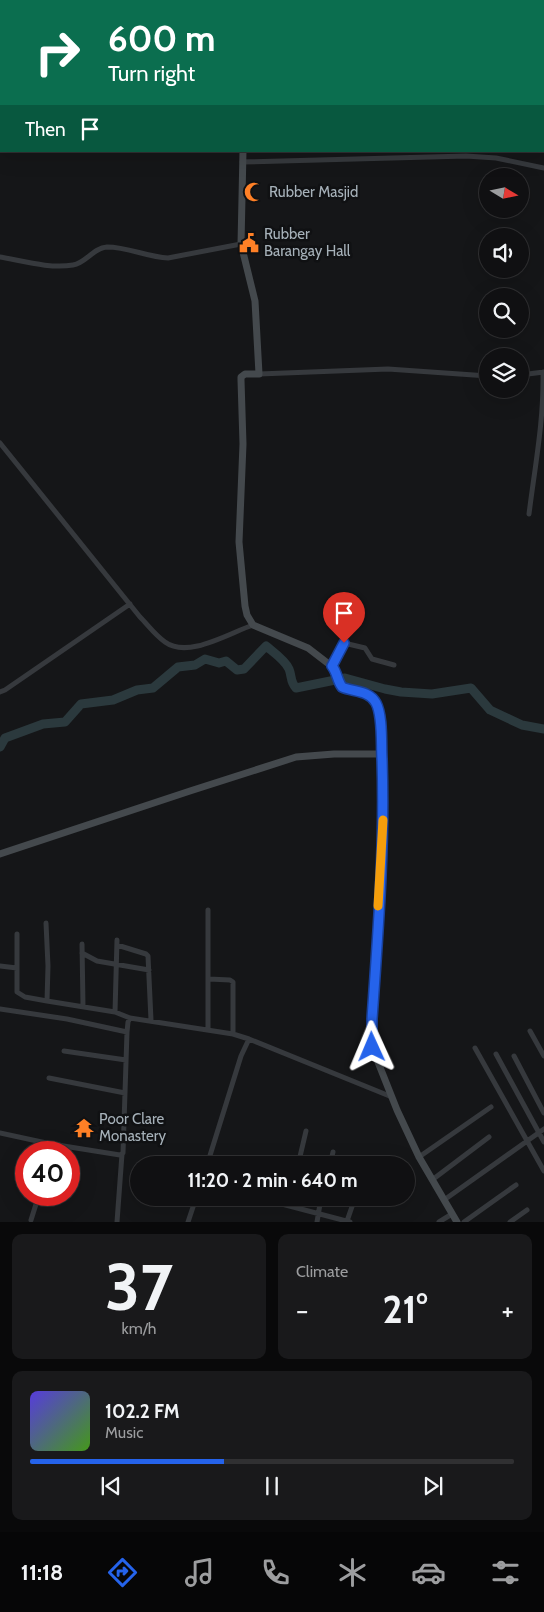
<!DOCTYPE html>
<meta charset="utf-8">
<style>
body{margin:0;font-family:Cabin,sans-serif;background:#19191b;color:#f1f3f6;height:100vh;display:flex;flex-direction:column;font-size:19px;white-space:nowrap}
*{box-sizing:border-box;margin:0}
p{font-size:16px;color:#9c9d9f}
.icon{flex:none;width:28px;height:28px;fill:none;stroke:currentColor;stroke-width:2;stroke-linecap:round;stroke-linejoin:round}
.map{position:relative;height:1222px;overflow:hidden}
.panel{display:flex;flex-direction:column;gap:12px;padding:12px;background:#09090a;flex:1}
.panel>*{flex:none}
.guide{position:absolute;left:0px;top:0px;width:545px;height:152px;box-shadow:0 5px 20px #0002,0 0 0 1px #303032;background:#0b6e4f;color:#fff;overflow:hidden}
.needle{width:32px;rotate:100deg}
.buttons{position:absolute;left:479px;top:168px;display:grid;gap:10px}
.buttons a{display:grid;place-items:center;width:50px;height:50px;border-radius:50%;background:#101012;box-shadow:0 5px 20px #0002,0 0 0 1px #303032;font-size:25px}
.speed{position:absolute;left:15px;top:1141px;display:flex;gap:10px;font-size:25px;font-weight:700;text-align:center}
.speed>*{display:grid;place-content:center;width:65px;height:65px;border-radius:50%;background:#101012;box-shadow:0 5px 20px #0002,0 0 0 1px #303032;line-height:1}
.speed .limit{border:8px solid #d22;background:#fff;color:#111}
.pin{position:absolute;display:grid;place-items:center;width:42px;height:42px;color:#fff;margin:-51px -21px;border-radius:50% 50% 50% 0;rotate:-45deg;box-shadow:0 0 5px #0007}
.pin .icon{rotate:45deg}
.me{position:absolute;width:55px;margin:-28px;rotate:359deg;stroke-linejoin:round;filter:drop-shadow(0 0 4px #0008)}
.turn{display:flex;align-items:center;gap:18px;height:105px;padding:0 25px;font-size:22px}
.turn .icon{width:65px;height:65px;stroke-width:2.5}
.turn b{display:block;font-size:35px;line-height:42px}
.then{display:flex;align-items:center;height:48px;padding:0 25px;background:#0003;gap:10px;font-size:19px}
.big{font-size:38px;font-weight:800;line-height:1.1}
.panel .widget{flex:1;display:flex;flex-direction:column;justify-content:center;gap:8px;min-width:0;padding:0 18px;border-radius:10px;background:#19191b}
.panel .dial{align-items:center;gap:0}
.dial b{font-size:65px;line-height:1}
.song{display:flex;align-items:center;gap:15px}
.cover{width:60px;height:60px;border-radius:8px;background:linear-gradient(135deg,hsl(250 70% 55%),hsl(100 70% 35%))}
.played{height:5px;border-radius:2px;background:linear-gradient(90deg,#2563eb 40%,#303032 40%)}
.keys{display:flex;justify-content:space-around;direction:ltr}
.heat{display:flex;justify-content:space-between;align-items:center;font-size:28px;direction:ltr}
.panel .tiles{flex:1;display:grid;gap:12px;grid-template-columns:1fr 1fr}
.widget:last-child{grid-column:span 2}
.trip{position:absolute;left:130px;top:1156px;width:285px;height:50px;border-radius:25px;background:#101012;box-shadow:0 5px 20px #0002,0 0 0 1px #303032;font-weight:800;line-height:50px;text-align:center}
.dock{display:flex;height:80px;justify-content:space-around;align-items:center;background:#060607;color:#9c9d9f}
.dock .icon{width:35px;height:35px}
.dock .on{color:#2563eb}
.dock b{font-size:22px;color:#f1f3f6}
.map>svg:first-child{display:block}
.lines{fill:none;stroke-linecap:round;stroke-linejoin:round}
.river{stroke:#2b393d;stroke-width:9}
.street{stroke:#36393d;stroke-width:5}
.secondary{stroke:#44494d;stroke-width:7}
.route-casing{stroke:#184099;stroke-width:12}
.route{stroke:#2563eb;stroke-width:9}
.slow{stroke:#f59e0b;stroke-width:9}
.labels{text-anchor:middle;stroke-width:5;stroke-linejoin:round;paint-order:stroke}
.poi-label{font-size:15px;fill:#a6b1b9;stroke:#101113;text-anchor:start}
</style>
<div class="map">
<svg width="544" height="1222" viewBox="0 0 544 1222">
<rect width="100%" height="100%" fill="#151618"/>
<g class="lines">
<path class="river" d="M0,747L5,738L43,724L65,722L81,704L113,700L137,690L153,688L178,667L195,665L205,659L219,663L226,661L237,670L244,669L266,646C273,652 285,660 289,669C292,676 290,682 296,688L345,678L385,689L401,692L432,694L471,688L490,710L522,725L544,729"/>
<path class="street" d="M242,162L466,156L496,158L544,168
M0,257C23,261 50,269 73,265C86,263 93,248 107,247C128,247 147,257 168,258L241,244
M259,374L388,369L488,376
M520,375L544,372
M0,443L140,617C148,625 155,635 165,642C188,659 229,633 253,625
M529,514C535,466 544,420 543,372
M332,666L344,643L365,648L372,659L394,665
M0,692L5,690L130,604
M17,934V992L25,997L47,1001L48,966L46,923
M82,944L83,1006
M117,945L146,954L148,956L151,1020
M82,953L97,961L149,970
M0,966L17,968
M209,979L230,980L233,982V1034
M47,1001L115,1012L130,1018L233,1034L249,1039L392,1097
M0,1009L67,1019L127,1032
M115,1012L117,940
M208,1030V910
M530,1031L544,1056
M475,1048L544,1171
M64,1051L126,1060
M496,1054L544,1142
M514,1056L544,1113
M49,1078L125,1093
M0,1133L51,1144L120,1155L123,1153L127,1032L128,1022L130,1018
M50,1152L51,1144
M419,1157L491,1107
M207,1165L241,1056L249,1039
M298,1165L306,1131
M330,1165L333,1152
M362,1165L363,1160
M432,1180L489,1137
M259,1198L350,1222
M444,1200L544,1129
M31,1220L37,1201L42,1195
M347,1221L355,1198
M117,1222L122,1154
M188,1222L196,1198
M317,1222L321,1198
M439,1222L452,1214
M464,1222L516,1185
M510,1222L527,1210"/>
<path class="secondary" d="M230,0L231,1
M243,151L241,244L255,301L259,374H245L241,377V380L243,444L239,542L245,606L247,615L253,625L308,648L334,668L342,687L366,694L372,698L377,706L380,719L383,802V836L372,1019V1047L397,1110L419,1157L457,1222
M0,854L190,791L296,757L334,754H382"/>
</g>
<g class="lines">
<defs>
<path id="route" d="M344,643L332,666C337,672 337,680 342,687C353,692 369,690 376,703C383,716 381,744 382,759C385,846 378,933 372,1019V1047"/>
</defs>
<use href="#route" class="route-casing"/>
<use href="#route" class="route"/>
<path class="slow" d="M378,906L383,820"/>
</g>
<defs>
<symbol id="mosque-bare" viewBox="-9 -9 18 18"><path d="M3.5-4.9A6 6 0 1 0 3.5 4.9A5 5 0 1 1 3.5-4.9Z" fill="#ff8026" stroke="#101113" stroke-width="2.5" paint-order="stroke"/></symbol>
<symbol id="civic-bare" viewBox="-9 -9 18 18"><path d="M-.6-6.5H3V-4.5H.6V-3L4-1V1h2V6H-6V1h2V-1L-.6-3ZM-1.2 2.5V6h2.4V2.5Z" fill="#ff8026" stroke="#101113" stroke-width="2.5" paint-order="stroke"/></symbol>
<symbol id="temple-bare" viewBox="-9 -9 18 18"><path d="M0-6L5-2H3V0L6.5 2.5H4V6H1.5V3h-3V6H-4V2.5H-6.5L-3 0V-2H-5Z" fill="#ff8026" stroke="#101113" stroke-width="2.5" paint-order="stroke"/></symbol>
</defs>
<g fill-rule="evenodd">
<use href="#mosque-bare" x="240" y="178" width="28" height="28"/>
<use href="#civic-bare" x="235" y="229" width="28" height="28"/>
<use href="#temple-bare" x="70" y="1114" width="28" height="28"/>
</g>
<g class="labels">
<g class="poi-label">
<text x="269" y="197">Rubber Masjid</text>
<text x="264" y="239">Rubber<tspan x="264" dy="17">Barangay Hall</tspan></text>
<text x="99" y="1124">Poor Clare<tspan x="99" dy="17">Monastery</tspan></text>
</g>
</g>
</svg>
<div class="buttons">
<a><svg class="needle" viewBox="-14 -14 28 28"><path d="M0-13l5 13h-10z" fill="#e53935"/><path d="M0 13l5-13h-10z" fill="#9c9d9f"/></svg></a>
<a><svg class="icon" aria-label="sound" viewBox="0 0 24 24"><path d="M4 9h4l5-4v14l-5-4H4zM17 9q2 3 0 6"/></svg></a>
<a><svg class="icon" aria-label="search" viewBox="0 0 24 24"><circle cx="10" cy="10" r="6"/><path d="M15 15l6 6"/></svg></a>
<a><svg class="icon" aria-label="layers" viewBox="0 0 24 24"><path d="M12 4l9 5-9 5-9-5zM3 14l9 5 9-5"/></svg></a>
</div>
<div class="speed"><div class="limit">40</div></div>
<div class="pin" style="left:344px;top:643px;background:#d93025"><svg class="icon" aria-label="arrive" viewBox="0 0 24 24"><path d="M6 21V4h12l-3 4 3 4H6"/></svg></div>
<svg class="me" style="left:372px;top:1047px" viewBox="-20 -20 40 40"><path d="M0-17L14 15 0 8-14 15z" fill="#2563eb" stroke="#fff" stroke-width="4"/></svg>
<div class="trip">11:20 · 2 min · 640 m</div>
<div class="guide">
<div class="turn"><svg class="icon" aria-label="right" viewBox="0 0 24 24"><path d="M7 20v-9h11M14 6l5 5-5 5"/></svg><div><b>600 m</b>Turn right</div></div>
<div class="then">Then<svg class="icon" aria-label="arrive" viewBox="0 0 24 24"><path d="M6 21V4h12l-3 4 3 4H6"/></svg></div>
</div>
</div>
<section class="panel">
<div class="tiles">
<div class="widget dial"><b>37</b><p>km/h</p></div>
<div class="widget"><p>Climate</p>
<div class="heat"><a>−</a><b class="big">21°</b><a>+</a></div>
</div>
<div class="widget">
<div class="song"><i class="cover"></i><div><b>102.2 FM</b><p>Music</p></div></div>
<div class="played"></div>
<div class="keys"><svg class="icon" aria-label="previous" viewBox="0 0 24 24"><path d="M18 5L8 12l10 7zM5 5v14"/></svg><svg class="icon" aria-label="pause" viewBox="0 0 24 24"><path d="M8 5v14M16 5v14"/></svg><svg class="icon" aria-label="next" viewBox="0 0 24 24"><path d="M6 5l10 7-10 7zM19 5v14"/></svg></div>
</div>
</div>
</section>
<nav class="dock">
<b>11:18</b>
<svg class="icon on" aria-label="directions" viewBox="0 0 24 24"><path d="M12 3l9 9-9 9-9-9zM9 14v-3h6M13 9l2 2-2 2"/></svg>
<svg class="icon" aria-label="music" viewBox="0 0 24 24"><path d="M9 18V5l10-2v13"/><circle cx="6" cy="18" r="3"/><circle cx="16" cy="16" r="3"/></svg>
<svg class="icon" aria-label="phone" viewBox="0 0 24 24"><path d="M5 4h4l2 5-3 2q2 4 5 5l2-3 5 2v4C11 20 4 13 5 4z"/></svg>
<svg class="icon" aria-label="climate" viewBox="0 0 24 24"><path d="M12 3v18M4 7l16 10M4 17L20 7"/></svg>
<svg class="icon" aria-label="car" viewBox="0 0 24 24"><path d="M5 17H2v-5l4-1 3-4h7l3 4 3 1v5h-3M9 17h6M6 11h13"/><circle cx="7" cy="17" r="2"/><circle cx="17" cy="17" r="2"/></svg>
<svg class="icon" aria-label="filters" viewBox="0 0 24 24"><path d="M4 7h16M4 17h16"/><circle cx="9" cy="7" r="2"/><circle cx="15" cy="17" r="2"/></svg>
</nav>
